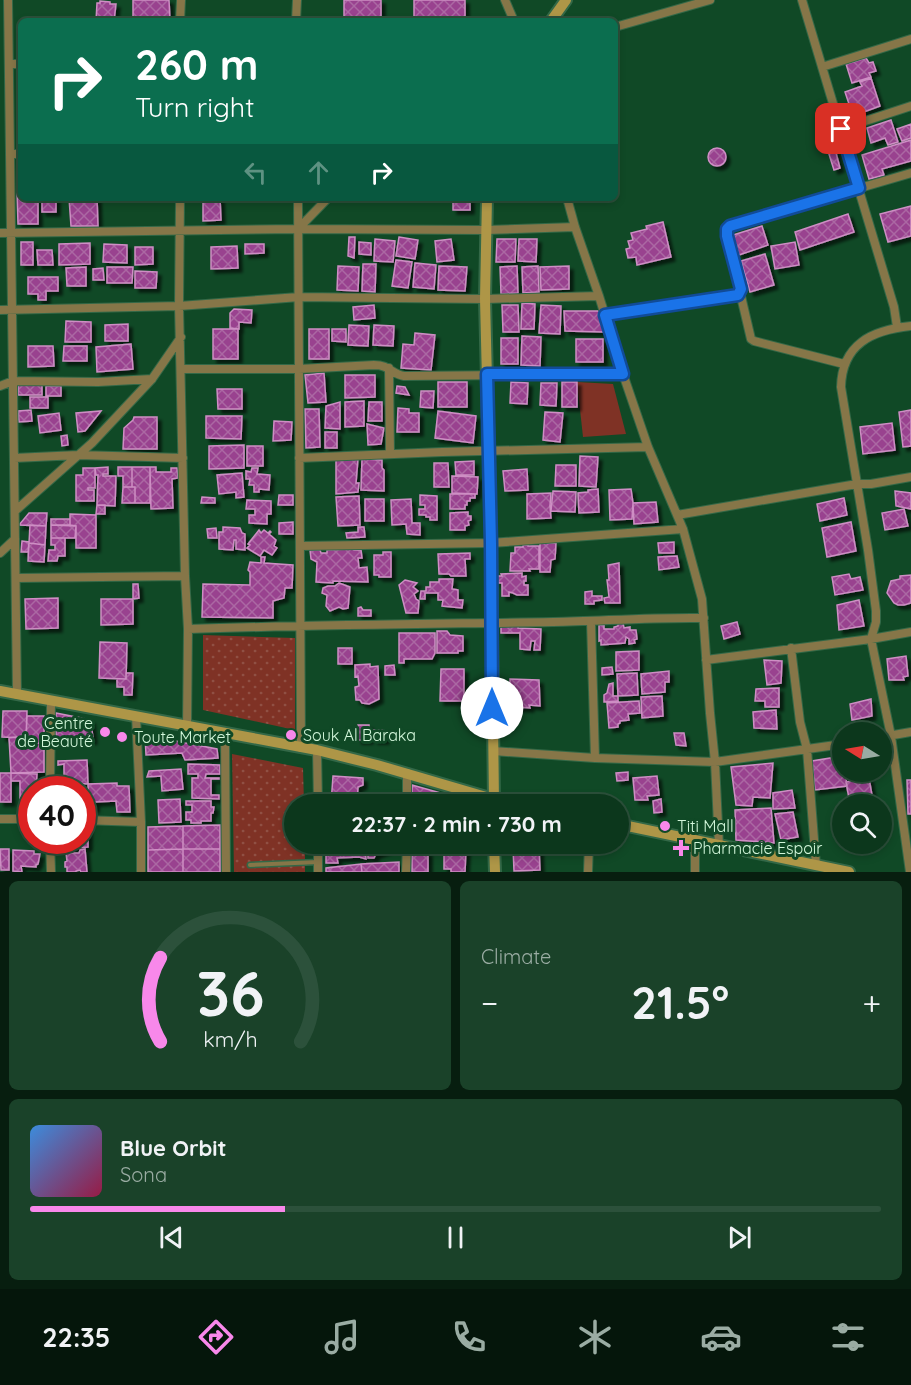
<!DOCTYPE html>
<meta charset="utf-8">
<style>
body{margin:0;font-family:Quicksand,sans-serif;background:#1a4229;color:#f1f3f6;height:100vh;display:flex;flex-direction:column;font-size:22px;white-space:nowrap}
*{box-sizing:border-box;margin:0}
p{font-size:20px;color:#9aaca3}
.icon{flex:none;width:33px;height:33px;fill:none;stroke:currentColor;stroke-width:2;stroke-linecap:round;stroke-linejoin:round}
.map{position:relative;height:872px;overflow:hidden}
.panel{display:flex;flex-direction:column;gap:9px;padding:9px;background:#071e0f;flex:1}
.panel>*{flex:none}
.hud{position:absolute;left:18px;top:18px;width:600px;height:183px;border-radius:9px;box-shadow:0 3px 9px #0003,0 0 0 2px #2c513b;background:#0b6e4f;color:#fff;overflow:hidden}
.needle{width:39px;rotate:281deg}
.controls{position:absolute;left:832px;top:722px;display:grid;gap:12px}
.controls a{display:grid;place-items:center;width:60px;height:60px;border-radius:50%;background:#0c371c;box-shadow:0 3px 9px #0003,0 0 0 2px #2c513b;font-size:30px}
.speed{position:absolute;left:18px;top:776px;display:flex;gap:12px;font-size:30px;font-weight:700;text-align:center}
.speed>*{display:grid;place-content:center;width:78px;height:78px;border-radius:50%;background:#0c371c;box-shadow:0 3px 9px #0003,0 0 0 2px #2c513b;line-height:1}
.speed .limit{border:9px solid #d22;background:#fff;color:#111}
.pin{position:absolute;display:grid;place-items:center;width:51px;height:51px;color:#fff;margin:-26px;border-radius:12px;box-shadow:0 3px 9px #0006}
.me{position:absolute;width:66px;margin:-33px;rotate:0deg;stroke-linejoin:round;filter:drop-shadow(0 0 4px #0008)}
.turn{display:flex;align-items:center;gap:21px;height:126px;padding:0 18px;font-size:27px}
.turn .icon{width:78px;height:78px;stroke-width:2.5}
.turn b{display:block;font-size:42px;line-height:51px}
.lanes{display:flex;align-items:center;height:57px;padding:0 18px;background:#0003;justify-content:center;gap:30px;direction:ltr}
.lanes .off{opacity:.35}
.big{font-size:45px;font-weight:800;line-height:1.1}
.panel .card{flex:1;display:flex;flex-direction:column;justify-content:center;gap:9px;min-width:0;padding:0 21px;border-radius:9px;background:#1a4229}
.panel .dial{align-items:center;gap:0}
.dial svg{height:156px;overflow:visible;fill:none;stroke:#2c513b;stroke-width:7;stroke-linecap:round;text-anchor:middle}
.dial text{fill:#f1f3f6;stroke:none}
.song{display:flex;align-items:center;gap:18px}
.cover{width:72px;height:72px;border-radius:9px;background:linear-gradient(135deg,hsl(210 70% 55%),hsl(340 70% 35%))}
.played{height:6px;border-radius:3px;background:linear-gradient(90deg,#f888ea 30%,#2c513b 30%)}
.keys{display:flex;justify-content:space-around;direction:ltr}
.heat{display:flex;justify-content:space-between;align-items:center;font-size:33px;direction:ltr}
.panel .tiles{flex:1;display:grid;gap:9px;grid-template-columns:1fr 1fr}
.card:last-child{grid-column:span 2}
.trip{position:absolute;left:284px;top:794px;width:345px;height:60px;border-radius:30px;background:#0c371c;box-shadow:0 3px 9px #0003,0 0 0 2px #2c513b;font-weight:800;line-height:60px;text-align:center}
.dock{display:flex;height:96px;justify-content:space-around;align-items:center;background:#05160b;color:#9aaca3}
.dock .icon{width:42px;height:42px}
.dock .current{color:#f888ea}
.dock b{font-size:27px;color:#f1f3f6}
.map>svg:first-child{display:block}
.park{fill:url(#park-dots)}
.garden{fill:#7f3225}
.building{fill:url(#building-cross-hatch);stroke:#ce8ec4;stroke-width:1.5;filter:url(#shadow)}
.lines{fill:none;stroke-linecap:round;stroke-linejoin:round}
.lane-casing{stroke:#336847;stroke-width:7}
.street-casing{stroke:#336847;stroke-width:10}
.secondary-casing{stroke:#336847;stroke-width:14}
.lane{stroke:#867648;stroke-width:4}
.street{stroke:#867648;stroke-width:8}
.secondary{stroke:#ae9647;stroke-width:10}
.route-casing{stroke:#114b97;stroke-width:15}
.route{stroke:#1a73e8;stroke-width:10}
.poi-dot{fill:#f888ea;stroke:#104926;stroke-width:2}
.labels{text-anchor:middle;stroke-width:6;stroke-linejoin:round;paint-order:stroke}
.poi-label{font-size:16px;fill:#d3f7db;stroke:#104926;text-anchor:start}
</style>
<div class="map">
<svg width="911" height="872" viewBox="0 0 911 872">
<defs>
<pattern id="park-dots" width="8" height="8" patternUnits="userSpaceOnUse" patternTransform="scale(1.5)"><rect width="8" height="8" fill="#7f3225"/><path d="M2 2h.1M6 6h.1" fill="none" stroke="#905044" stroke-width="1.8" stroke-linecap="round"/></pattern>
<pattern id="building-cross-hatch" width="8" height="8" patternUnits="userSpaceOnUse" patternTransform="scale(1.5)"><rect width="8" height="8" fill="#99428f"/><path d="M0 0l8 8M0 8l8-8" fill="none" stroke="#ab67a3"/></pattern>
<filter id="shadow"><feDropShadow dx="4" dy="4" stdDeviation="1.5" flood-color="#0009"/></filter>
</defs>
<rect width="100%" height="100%" fill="#104926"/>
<path class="park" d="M203,635L295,638V730L203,710Z
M232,754L303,768L304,804H294V843H305V872H234Z"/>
<path class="garden" d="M577,382L613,384L626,434L583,437Z"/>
<path class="building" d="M133,0H169L170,21H133Z
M344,0H381V20L344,21Z
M414,0H465V21H414Z
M100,1L110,2V4H116L114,21H96L97,3H100Z
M866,58L869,63L873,62L876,71L869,73L871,77L852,83L846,64Z
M871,78L880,106L853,116L845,92L862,86L860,82Z
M891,120L898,142L888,145L885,138L871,143L867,128Z
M911,124V138L902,141L897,129Z
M911,140V161L882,169L884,175L869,179L862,155Z
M708 157a9 9 0 1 1 18 0a9 9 0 1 1-18 0Z
M835,149L840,168L834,170L828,151Z
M17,191H21V198H38V224H18Z
M42,198H56V212H42Z
M69,198H97L98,226H71Z
M203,198H220L221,220L203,221Z
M453,198H470V210H453Z
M911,206V236L888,242L880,214Z
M848,214L854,232L800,250L795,232Z
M663,222L671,257L637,265L636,257L628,258L626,249L630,248L628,241L633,240L631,233L647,229L646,226Z
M762,226L768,245L739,255L733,235Z
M349,237H355L354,258L348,256Z
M399,237L418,240L415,259L396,256Z
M375,239L395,241L393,262L374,261Z
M451,239L454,260L437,262L435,241Z
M497,239H516L515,262H496Z
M519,239H537L536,262L518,261Z
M21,242H33V265H21Z
M359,242L371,243V255L359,254Z
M795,242L799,265L775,269L771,246Z
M90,243V264L59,265V244Z
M104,244L127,245V263L103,262Z
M245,244H264V253L245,254Z
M237,246L238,268L211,269V247Z
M135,247H153V264L135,265Z
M37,250H52L53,265H38Z
M765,254L774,285L750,292L741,261Z
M396,260L412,262L408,288L392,286Z
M415,263L436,265L434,289L413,287Z
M363,264H376L375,292L362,291Z
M338,266L359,267L358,291L337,290Z
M439,266L467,267L465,291L438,290Z
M517,266L518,293L501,294L500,267Z
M538,266L539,292L523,293L522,267Z
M569,266V289L541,290L540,267Z
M86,267V286H67L66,268Z
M107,267H133L132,283H107Z
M103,268L104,280H93V269Z
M135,271L157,272L156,288H135Z
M28,277H58V291H46V300H38V294H28Z
M522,303L535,304L534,329H521Z
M374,305L375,318L354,320L353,307Z
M502,305H518L519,332H503Z
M541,305L561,306L560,334L539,333Z
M234,309L252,310L251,323L239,322V329L230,328V313Z
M564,311H603V332L565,331Z
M66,321L91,322V342H65Z
M128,324V341H105V325Z
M349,325L369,326L368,346L348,345Z
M374,325L394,326L393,346L373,345Z
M213,329H238V359H213Z
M309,329H329V359H309Z
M332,329H346V342L332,341Z
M415,333L435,335L431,370L401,368L403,344L414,345Z
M522,336L541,337L540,366L521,365Z
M501,338H518V364H501Z
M576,339H603V362H576Z
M131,344L133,369L97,372L96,347Z
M28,346H53L54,366L28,367Z
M64,346H87V361H63Z
M324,373L326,402L308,403L305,375Z
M345,375H375V397L345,398Z
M438,382H467V407H438Z
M511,382L528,383L527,404L510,403Z
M562,382H577V407H562Z
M541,383H557L556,406L540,405Z
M18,384H42V395H18Z
M46,386H61V396H46Z
M397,386L405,387L409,395L396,393Z
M217,389H242V409H218Z
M421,391H434L433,408L420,407Z
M30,397H48V408H30Z
M364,401V426L345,427V402Z
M340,402V429L325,428L326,406Z
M369,402H382V421H368Z
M398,408L409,409V413H419V432H397Z
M305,409H319L320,447L306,448Z
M31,410L32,421L19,422L18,411Z
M911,410V446L903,447L899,412Z
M101,411L85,431L78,432L76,413Z
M438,411L476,416L473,443L435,438Z
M545,412L563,413L560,442L543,440Z
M59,413L61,430L40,433L38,416Z
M206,416H242L241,439L206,438Z
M134,417H157V449H123L124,428L133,420Z
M274,421L292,422L291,440L273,441Z
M892,423L895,450L863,454L860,427Z
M367,424L384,428L381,444L368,445Z
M325,432H337V448H325Z
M67,435L68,445L62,446L61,436Z
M244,445V468L209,469V446Z
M247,446H263V466H247Z
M580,456L598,457L596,487L579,486Z
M358,459L356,483H359L358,492L336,494V460Z
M362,459L382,460V468L384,470V491L361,490Z
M474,461V475H456L455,462Z
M434,463H448L449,487H434Z
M556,465H576V486H555Z
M108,467V474H103V476H116L115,506L97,505L98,475H96L95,468Z
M118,467H132V487H123V476H118Z
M132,467H150V503H135V487H132Z
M150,467H156V472H171V468H177L178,478L172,479L173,508L151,509Z
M83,468H95V488H88V490H94V501H76V475H83Z
M252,468H258L257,474L270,475L269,490L259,489V492H254V485H249L250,479H246V471L251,472Z
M527,469L528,490L505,491L503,471Z
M242,473L244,497L236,498V492L219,494L217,475Z
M452,476L478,477L477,494L452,493Z
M123,487H135V503H122Z
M598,489L599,512L579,513L578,493L588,492V490Z
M631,489L633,503L632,519L610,520L609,490Z
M553,491L576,492L575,512L551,511Z
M895,491L911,493V509L896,506Z
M551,493L550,506L551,518L527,519V494Z
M450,494H475V498H470V501H467V505H465V509H450Z
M279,495H293V505H278Z
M420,495L437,496V520H430V517H426V515H419V509H425V505H420Z
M359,496L360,525L338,526L336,497Z
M202,497L215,498V503H201Z
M844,498L847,515L820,521L817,504Z
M365,499H384V521H365Z
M411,499L412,523H420V535L407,534L406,524L392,525L391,500Z
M247,500L271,501V514H267V524L249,523V515H255V509H246Z
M656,502L658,522L634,524L633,503Z
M97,505H105V514H96Z
M904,509L908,526L885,530L882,513Z
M468,512V516H471V520L468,521L469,525L465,526V530H450V513Z
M29,513H47L46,526L19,525Z
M70,514L96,515V548H76V526L70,525Z
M51,519H70V525H51Z
M293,522V534H279V523Z
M851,522L856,551L827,557L822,528Z
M30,525L46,526L45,545L29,543Z
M51,525L76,526L75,538H51Z
M223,527L240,528L242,533L245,534V550L236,549V540H234L233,550L219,549V532H223Z
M358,527H364L365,537L347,538L346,533L358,532Z
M216,528L217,538H208L207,529Z
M259,530L261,533L264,530L268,533L270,531L271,532L269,534L276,540L274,546L277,548L272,555L264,550L260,556L247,548L250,545L248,544Z
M51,538H65V556H58L57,561H48L49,550H55V545H51Z
M22,541L29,542L28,552H21Z
M674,542V553H659L658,543Z
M29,543L45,545L44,562L28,561Z
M540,543H556L555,559L551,560L550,572H540Z
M523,545H528V546H539V569H529L530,571H510L511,553H515V547H523Z
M352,549L354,550H361L362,558H358L359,568L367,567L368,582L333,581V583L316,582L317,562L311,559L310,550H320L321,553H327V550Z
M383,552H391V577H379V575H374V555H383Z
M470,553V559H465L466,576H451L449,574H439L438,554Z
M677,556L679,567L659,570L658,557Z
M261,557H265L264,563L293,565L292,588H285L284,598L273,601V618L202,617L203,584L250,585V572L248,570L250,562L261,563Z
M619,563L620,603H605L604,598L609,597L607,580H609L608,565Z
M522,573V577L526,576V581H524V585H528V595H517L513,593L509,592V596H502V583H497V576H502L501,574Z
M849,574L851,579L860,577L863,590L835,595L832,577Z
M911,575V603L904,605H898L894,603L887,593L891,581L900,579V576Z
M439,579H453L452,589L458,590V600H463L462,608L442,606L443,600H438V593H425V599H420L421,591H426V587H430V582H439Z
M405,580L417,583L413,587L418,591L414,594L416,599L419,601L418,613H406L399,585Z
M339,583L350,587L348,608L343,609L339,607L330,611L326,606L327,595L322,593L323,588L328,586H335Z
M133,584H138L139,598L133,599Z
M592,591V596H602V600L594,601V604H585V592Z
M58,598V628L26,629L25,599Z
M101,599H133V624L101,625Z
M859,600L864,626L839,630L837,605Z
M361,607L363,610H371V616H358V608Z
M737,622L740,634L724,639L721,626Z
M623,623L624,628L630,627V630H636L637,639L634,640L635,643L629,644V639L626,637L625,643L601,645V640L599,641V625H604V629H614V627L618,626V624Z
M501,625L518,626V628L541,629L540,650H534L535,641H531L530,650L520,649V633H501Z
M437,631H447L450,635L463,636V651H458V653H437Z
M399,633H435V653L432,659H404V663H399Z
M100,642L127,643L126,679L99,678Z
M338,648H352V664H338Z
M639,651V670L616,671V652Z
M906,656L908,676L903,677L904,680H889L887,659Z
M764,660L782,661L781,683L767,685Z
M370,664V667L378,666L379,699L369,704L362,703L360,700H356L355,687L359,686L358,676L355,677V665Z
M394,665L395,675H385V666Z
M612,667L613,674L602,675V668Z
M441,669H464V701H440Z
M669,671V682H665V692L642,694L641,674Z
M126,673H133L132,695H124V687H117V679H126Z
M637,673L638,695L618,696L617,674Z
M510,679L539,680L540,706L529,705L530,708L517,707L518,703H511L512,688L510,685Z
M613,683V696H618V701L604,702V695L607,693L609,684Z
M779,688V707H765V701H755L756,689Z
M662,696L663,716L642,718L641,697Z
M871,699L872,716L852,720L850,704Z
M639,701L640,713L628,714L629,720L620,721V723L618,724V727L609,728L607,703Z
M776,710L777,729L754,728L753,712Z
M3,711H27L26,738L2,737Z
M56,713L91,720L93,740L56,742Z
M27,716H44V743H26Z
M358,725H369V740H358Z
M373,730H384L385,740H374Z
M674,733H684L686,746L676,745Z
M145,735L217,749L218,758L185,760L182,753L146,755Z
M17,737V744L44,743V772L11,773L9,738Z
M843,756V771H845L847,786L815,790L812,761Z
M87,760L88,784L73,783V779L64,780V764L58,765V761Z
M773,763L770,798L753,797L752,806L736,805L731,767Z
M188,764L220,765V774H206L205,778H219V779H211V795H219V799L192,798V778H198V774H188Z
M181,769L183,789L162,791L161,776L147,777L149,771Z
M628,772V780L617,781L616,773Z
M0,773H11V802H0Z
M11,773L37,774L36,789H32V799H20V781H11Z
M333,776L363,778V785L358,787L357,804H331Z
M657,776L659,795L647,796L648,800H635L633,778Z
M869,778L873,801L850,804L846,782Z
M71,779V786H76V789H59V780Z
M907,780H911V814H908Z
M117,783V786H129L130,812H117L116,801L95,802V808H89L88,784Z
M412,785L480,804H412Z
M792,790L795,808L773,809V793Z
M180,799L181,822L159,823L158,800Z
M661,799L662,812L654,813L653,801Z
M186,801H211V807H214L213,813H211V821H201V823H191V820H186V812H192V805H186Z
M771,808L774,843L736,840L735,810Z
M793,812L798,837L781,840L775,814Z
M220,825V849H183V826Z
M82,826H88V847L55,849V844L67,843V840H82Z
M183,826V849L148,850V827Z
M342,843H365L357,844V850H365L366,859L359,857L337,858L338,863H326V854H339V848H342Z
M368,843H388L387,850L376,854L374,858H368Z
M539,847L540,870L514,871L513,848Z
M0,849H9V870H1Z
M85,849L87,872H81L80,870L76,871V872H67V867H65V862L67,861L66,853H79L80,850Z
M183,849V872H148V850Z
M183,849H220V872H183Z
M444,849H466L465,872H451V869H444Z
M13,850L34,851V854H40L38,864L36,865V867L21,866L22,872L13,871Z
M412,852H428V872H412Z
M399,862V872H362L361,864Z
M361,864L362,872H326V868Z"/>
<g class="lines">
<defs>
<path id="lane" d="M250,865L318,862"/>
<path id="street" d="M8,0L17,695
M505,0L514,21
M802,0L894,307L897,327
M180,21L181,0
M296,21L297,0
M615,27L710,0
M9,64H21
M822,67L911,39
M841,129L911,106
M10,154H21
M180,198L179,306L185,576L188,629L187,727
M298,198L301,748
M567,198L575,227L599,296L623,374L648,447L683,529L702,599L710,713L715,762L719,846
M298,229L328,198
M0,233L298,229L486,230L575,227
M740,292L751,339L754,341L844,364
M0,310L179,306L299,297L485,299L599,296
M605,315L738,295L741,289L727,236V229L730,226L911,173
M389,368L390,454
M181,369H299L374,365C390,365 391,374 404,376L623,374
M0,386L13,381L98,382L152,379
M14,458L78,455L183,458
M299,458L442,452L648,447
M15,511L92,443L152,379L181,337
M677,515L857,484H871L911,477
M300,546L491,543L683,529
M0,553L15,539
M16,578L185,576
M591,622L595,758
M188,629C309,625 431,624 553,622C603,621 653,617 704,618
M791,648L800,722L807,749L816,865
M706,660L871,639L911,632
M136,716L141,822V872
M225,734L226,872
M882,737L911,732
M317,750L318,804
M493,751L595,758L715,762L843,744
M407,773V804
M50,789L51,702
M0,819H32
M82,820L141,822
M50,840L51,872
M695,841V872
M318,843V872
M406,872L407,843
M588,872L589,843
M910,872L891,736L871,639L876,622V611L868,550L841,387C842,344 872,330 911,326"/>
<path id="secondary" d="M551,21L566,0
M487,198L485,299L491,543L494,804
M0,691L317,750L377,765L493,799L518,804
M618,824L849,872
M494,843L495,872"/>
</defs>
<use href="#lane" class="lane-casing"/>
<use href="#street" class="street-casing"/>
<use href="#secondary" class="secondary-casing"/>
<use href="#lane" class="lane"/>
<use href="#street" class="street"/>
<use href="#secondary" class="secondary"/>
</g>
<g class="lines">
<defs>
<path id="route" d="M492,708L491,543L487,374H623L605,315L738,295L741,289L727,236V229L730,226L859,188L841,129"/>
</defs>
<use href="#route" class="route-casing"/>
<use href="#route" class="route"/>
</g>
<g class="poi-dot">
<circle cx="105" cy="732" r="6"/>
<circle cx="291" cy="735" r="6"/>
<circle cx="122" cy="737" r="6"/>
<circle cx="665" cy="826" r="6"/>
<path d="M678 839h6v6h6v6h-6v6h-6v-6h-6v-6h6z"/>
</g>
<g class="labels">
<g class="poi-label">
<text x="93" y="729" text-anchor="end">Centre<tspan x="93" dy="18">de Beauté</tspan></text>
<text x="303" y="741">Souk Al Baraka</text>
<text x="134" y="743">Toute Market</text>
<text x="677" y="832">Titi Mall</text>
<text x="693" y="854">Pharmacie Espoir</text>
</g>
</g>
</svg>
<div class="controls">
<a><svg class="needle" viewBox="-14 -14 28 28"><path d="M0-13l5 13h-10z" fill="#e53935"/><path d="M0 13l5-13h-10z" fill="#9aaca3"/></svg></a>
<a><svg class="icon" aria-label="search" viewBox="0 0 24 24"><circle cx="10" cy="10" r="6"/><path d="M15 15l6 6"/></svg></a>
</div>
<div class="speed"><div class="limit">40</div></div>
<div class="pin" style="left:841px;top:129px;background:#d93025"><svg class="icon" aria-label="arrive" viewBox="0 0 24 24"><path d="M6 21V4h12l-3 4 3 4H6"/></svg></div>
<svg class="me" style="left:492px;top:708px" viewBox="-20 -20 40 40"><circle r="19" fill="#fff"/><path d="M0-13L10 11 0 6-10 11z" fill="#1a73e8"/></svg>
<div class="trip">22:37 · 2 min · 730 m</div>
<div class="hud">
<div class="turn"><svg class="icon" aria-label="right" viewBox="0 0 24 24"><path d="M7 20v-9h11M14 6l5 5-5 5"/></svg><div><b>260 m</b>Turn right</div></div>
<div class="lanes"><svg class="icon off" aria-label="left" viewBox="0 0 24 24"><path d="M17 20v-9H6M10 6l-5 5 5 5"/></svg><svg class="icon off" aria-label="ahead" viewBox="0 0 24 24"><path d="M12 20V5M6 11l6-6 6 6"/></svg><svg class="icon" aria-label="right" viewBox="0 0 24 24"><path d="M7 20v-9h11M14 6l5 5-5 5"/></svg></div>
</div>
</div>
<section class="panel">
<div class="tiles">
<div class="card dial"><svg viewBox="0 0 100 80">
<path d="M14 69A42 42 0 1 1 86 69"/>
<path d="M14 69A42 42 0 0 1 14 26" stroke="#f888ea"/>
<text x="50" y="56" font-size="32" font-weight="700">36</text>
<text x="50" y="72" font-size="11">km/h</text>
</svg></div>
<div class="card"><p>Climate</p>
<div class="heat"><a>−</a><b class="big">21.5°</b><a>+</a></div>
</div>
<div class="card">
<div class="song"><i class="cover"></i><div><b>Blue Orbit</b><p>Sona</p></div></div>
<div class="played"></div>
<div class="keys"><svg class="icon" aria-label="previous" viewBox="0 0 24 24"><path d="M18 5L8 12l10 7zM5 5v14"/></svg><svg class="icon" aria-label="pause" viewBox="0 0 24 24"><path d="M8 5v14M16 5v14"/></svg><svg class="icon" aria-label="next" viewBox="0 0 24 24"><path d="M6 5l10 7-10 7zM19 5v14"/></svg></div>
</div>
</div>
</section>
<nav class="dock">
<b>22:35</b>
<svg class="icon current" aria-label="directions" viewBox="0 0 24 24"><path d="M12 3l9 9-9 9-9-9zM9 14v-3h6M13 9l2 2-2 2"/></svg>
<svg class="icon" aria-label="music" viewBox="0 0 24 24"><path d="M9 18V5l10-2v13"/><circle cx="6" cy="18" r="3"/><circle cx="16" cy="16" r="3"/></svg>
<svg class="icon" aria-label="phone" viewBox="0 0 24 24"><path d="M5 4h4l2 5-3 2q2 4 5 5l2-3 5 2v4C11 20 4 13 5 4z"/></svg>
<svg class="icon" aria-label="climate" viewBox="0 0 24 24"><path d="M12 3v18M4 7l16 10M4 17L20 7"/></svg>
<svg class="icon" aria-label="car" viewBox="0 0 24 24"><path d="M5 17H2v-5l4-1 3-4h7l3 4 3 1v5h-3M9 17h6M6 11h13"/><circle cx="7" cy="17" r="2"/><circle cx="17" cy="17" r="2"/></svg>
<svg class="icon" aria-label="filters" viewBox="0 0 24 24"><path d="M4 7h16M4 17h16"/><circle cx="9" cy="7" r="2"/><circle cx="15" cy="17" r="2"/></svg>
</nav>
